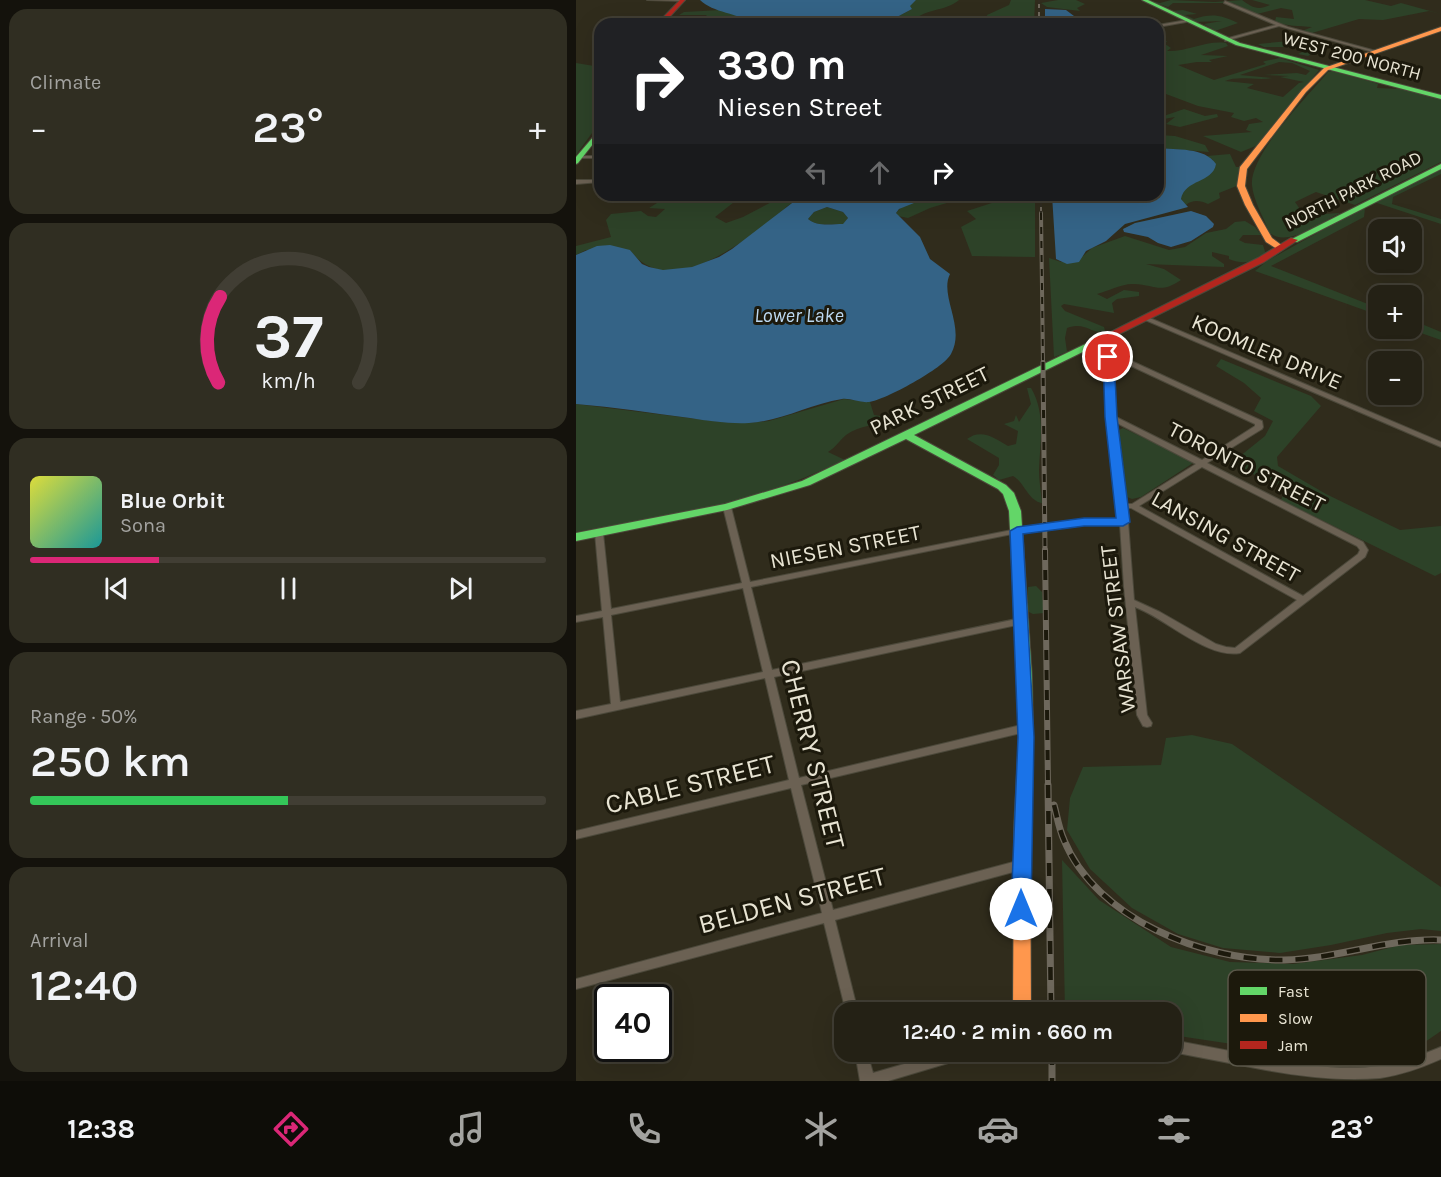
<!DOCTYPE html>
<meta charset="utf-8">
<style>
body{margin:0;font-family:Karla,sans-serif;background:#302e22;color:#f1f3f6;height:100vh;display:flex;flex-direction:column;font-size:22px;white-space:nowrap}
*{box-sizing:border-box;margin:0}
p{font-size:20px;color:#a3a3a0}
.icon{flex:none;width:33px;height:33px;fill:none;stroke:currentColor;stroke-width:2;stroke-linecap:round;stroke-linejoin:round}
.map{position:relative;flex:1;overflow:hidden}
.sheet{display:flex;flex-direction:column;gap:9px;padding:9px;background:#14120c;width:576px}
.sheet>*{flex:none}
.hud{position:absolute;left:18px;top:18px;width:570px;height:183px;border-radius:18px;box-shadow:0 6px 24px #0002,0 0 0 2px #413e34;background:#202124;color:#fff;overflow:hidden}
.tools{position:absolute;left:792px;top:219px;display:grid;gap:12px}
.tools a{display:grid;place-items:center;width:54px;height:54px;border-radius:12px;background:#242115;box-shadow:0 6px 24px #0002,0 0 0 2px #413e34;font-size:30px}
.speed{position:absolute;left:18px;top:984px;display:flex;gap:12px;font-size:30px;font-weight:700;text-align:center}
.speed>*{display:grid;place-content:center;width:78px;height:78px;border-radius:50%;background:#242115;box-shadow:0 6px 24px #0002,0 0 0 2px #413e34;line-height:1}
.speed .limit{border:3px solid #111;border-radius:9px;background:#fff;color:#111}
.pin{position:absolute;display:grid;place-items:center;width:51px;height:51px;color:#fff;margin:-26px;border:3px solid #fff;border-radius:50%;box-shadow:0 2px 6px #0007}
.me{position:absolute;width:66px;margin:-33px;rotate:0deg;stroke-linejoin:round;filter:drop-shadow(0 0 4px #0008)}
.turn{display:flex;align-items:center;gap:21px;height:126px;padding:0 24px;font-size:27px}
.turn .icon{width:78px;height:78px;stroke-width:2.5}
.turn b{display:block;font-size:42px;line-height:51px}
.lanes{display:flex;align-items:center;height:57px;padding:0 24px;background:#0003;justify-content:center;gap:30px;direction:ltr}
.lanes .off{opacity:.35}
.big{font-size:45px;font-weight:600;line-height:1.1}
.sheet .card{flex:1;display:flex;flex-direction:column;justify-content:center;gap:9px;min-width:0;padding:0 21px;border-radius:18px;background:#302e22}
.sheet .dial{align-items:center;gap:0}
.dial svg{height:156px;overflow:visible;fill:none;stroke:#413e34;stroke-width:7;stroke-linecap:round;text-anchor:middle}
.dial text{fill:#f1f3f6;stroke:none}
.song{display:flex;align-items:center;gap:18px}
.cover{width:72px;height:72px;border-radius:9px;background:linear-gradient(135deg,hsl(60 70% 55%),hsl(180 70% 35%))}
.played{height:6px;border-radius:3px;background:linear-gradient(90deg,#db2777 25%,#413e34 25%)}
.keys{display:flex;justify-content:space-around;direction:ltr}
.heat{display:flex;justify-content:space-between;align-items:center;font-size:33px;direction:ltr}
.charge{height:9px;border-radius:4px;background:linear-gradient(90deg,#34c759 50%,#413e34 0)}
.trip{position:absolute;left:258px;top:1002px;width:348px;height:60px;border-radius:18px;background:#242115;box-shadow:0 6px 24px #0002,0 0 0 2px #413e34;font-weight:600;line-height:60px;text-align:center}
.menu{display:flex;height:96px;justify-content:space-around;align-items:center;background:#0e0d08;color:#a3a3a0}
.menu .icon{width:42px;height:42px}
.menu .selected{color:#db2777}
.menu b{font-size:27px;color:#f1f3f6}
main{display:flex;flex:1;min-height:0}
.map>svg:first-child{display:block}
.green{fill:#2d4228;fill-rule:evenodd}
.water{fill:#346386;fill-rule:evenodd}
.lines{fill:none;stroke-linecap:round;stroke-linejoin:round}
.street-casing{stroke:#4c493b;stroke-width:2}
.fast-casing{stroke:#4c493b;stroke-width:2}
.slow-casing{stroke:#4c493b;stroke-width:2}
.jam-casing{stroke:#4c493b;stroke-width:2}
.street{fill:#6b6153;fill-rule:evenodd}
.fast{fill:#63d668;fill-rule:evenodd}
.slow{fill:#ff974d;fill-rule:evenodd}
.jam{fill:#b3261e;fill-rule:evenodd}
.rail-far4-casing{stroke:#6e685c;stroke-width:2}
.rail-far3-casing{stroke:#6e685c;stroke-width:4}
.rail-far2-casing{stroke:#6e685c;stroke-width:5}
.rail-far1-casing{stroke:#6e685c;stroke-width:6}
.rail-casing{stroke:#6e685c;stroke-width:7}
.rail-far4{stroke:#1c190c;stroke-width:1.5;stroke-dasharray:4;stroke-linecap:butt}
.rail-far3{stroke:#1c190c;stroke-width:2;stroke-dasharray:7;stroke-linecap:butt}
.rail-far2{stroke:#1c190c;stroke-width:3;stroke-dasharray:8;stroke-linecap:butt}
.rail-far1{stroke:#1c190c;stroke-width:4;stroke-dasharray:10;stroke-linecap:butt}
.rail{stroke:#1c190c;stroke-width:4.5;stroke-dasharray:13;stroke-linecap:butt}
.route{fill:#1a73e8;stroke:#114b97;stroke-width:1.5}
.labels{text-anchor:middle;stroke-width:6;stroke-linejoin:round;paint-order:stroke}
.far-street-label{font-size:18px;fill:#e8e4d3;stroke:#1c190c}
.far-water-label{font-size:20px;font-style:italic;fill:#bdd9f2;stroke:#1c190c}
.street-label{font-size:22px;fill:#e8e4d3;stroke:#1c190c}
.near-street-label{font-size:27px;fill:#e8e4d3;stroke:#1c190c}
.key{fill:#1c190c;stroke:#595648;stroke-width:1.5}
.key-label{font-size:16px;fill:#e8e4d3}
</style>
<main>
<section class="sheet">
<div class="card"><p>Climate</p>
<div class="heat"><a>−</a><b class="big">23°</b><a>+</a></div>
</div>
<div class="card dial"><svg viewBox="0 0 100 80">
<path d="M14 69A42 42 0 1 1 86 69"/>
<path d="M14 69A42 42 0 0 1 15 25" stroke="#db2777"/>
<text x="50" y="56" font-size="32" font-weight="700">37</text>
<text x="50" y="72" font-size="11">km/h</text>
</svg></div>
<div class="card">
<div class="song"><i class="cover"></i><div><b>Blue Orbit</b><p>Sona</p></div></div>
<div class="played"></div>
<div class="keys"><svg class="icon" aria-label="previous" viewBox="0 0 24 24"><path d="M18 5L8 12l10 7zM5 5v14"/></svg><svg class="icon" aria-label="pause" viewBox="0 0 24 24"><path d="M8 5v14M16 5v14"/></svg><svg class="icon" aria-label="next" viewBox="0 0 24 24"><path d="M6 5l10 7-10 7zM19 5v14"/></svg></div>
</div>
<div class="card"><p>Range · 50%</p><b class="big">250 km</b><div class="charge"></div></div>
<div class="card"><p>Arrival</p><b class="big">12:40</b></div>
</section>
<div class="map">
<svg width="865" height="1081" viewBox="0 0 865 1081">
<rect width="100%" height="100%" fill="#302c1c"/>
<path class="green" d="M340,0H383C370,12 345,8 335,24H316L321,17L336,9L333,6Z
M435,0H459L458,24H413L411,15L433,5Z
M482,0H500L509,4L501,8L504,11L471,7L465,3Z
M571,0L584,3L595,0L639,2L666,0C676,7 681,11 694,5L676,0H789L815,6L825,3L865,14L853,11L807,20L783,19L736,33L726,31L736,27C724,26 710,26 699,22L700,17L718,19L716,10L705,8L681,14L657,3H597L592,7Z
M145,10L163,15L179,24H166L155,19L130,22L128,18L131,15H103L108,12Z
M607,10L621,14L609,15L618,19C636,13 645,15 662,23L639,31L628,24L646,21L618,22L596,11Z
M582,41H591L589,44L595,48L591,51C612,52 630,40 650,43L652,46L625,55L652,56L633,60L636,62H621L602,65L638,80L690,64L687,62L689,61L704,58L743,70L682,145L665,152L627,136L676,132L670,130L673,124L687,122L680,118L668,121L655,117L658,113L622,106L582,91ZM703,62L716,63L734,71L730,75L721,73L687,75L713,76L704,77L728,82L723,83L707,97L671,88L678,84L649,81C662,75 681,81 696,78L664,75Z
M713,41H723L743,49L732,56L722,54L733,49L731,47H688L682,44Z
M0,63L24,67L22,82L24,122L0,155Z
M756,71L796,82L802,84L801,88L825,89L865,99V162L779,205L740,192L719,202L728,215L764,213C746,222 710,249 693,232C688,218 677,200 676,185C673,155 732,96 752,72Z
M608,109L629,116L641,114L642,117L604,127L590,124L599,117L582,120V118Z
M582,135L599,136L629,145L633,152L582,148Z
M654,154L660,167H665L663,185L643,193L644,198L632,204C625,201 617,199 610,205L605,199L606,194L614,184L635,174L637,160L631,156Z
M865,169V174L817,197L816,204L865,219V224L798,202Z
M94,195H167L139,217L150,223L167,217L209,195H388L384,199L354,208L332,218L322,216L320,213L335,197C312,195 294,200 272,200C256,200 238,194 222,200C210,204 204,215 194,222C159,247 91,300 54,250H10L0,255V246L35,237L30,220L35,214L65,211L72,216L80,217L89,209L73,208Z
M425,195H459V257L396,256L385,227L400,219L391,211L422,201Z
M251,207L267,212L272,218L268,224C256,224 241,227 232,219L238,212Z
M786,208H789L788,217L695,266L802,308V315L679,271L691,261Z
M669,221L679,227L685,235H667L663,240L669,243L687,245L690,255C676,262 668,265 653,259V256L636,252V256L648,264V267L570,264L588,269L605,280C584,294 580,285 558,284C547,283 532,291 521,294L531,299L548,290L563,292V296L541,299L536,303L538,313L488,304L485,306L489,311L528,327L529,331C514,335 511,321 491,328L489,338L491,352L478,357L473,258L485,262L507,256L516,248L549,236L593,250L609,247L630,233L650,229L659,222Z
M836,320L865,332V340L845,333L821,341L819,338L838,328L836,327Z
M645,359L735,396L745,406L701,457L702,466L750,494L824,530L865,526V573L859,576L705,500L710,488L665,469L658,461L689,436L697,421L678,411L685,398L668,383L640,366Z
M451,388H455C470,413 464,442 463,470C463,481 465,492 466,503C452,501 449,483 437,476L423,480L417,475L423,465V458L391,439C405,428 419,438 432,446L440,444L442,431L428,424L438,421L440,415L443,422L455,404Z
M268,399L294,402L298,415L316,418C302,426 283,425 270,435C264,440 260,447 252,452L269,460C232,477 194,492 153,504C105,517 50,523 0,532V404L145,422L171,423L193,421Z
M547,428L617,461V463L565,497L556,499L551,497L543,430Z
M460,586L466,592L468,613L457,614L451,611L452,587Z
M616,735L656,744L865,887V931L845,929L811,933L755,945L704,953L647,948L602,934L556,908L514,869L491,830L494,798L507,767L585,765L590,738Z
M486,860L523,900L595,947L654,962L717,964L786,955L824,945L865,944V1031L833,1053L774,1064L731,1060L656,1044L596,1035V1012H489Z"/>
<path class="water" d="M124,0H340L334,6L336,9L321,17L316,24H179C162,13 137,13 124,0Z
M469,9L490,10L498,16L477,24H469Z
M582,148C600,150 629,147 640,164C637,183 609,179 605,199L612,207L549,224L530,241L510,251L503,262L491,264L480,259L476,195H582Z
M303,196L339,199L338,203L323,209L320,213L344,237L354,259L374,274C363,296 390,327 375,354C368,368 309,400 293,402C284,403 275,398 266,399C234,404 206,421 173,423C153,424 133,421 114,418C76,413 38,407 0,404V255L21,246L34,245L54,250L66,264L73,267L87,270L116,267L143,257L156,249L220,200L234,197L273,201ZM251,207L267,212L272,218L267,224C256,224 241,227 232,219L238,212Z
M615,211L630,216L638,224L637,227L615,241L595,247L582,243L572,237L548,232L547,229L559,223Z"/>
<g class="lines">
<defs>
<path id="street" d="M71,0H109L107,1Z
M649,1L712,27L800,51L797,52L703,26L649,41V39L700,25L648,3Z
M611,20L610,22L582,27V25Z
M5,156H24V158H3V157Z
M0,180H24V182L0,184Z
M569,316L865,442V447L567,319L566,318Z
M514,342L686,421L687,427L686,429L631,463L787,542L792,550L789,557L664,653C631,659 589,618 559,607L571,715L576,723L575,726L571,727L567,726L561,715L548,587L544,524H508L441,533L175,587L196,670L445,618L448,619L449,621L445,624L198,677L223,778L449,724L453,725L454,728L453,731L449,732L225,785L257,910L445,860L449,862L451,865L449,868L445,870L259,920L282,1012H270L248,923L0,989V979L246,913L215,788L0,839V831L213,780L189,678L0,719V711L35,704L27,617L0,622V616L26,611L19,533L20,531H23L27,533L35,609L166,583L147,507L151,505L155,507L174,582L441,529L508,520H544L531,417L528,361L533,355L512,345L511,344ZM538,358L679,424V426L626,460L538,416L534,361ZM539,422L620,464L556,504H551ZM626,467L781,546L784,550L782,554L727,596L563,506ZM551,508H555L721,600L659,648L650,647L640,644L584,612L558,600ZM167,588L187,672L44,702L35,615Z
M596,1040C628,1046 659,1052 690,1058C728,1065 766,1071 804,1066C826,1063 845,1055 865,1047V1059C845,1068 825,1075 804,1078C766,1081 728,1077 690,1070C659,1064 628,1058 596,1052H595Z
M279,1052H291L297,1073L370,1052H395L394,1056L389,1058L312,1081H284Z"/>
<path id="fast" d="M566,0H572L664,43L865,95V99L660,45Z
M24,129V135L2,163L0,164V157Z
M865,164V169L721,242L714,240Z
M526,336L529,337V341L338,435L430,485L438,493L445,511L456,678L457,737L454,828L452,832L446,834L440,832L438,828L443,737L442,678L433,511L427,494L422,489L330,439L234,485L151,510L0,541V533L149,504L226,481Z"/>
<path id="slow" d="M865,27V31L752,70L730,92L671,169L669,186L677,205L696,238L708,247L701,249L690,242L669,205L661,186L664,167L726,90L748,68Z
M446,822L452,824L454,828L455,1012H437L438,828L440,824Z"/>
<path id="jam" d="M104,0H109L87,24H81Z
M715,238L722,240L688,262L529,341H523L521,339L682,258Z"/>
</defs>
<use href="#street" class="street-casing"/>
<use href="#fast" class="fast-casing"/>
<use href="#slow" class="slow-casing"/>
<use href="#jam" class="jam-casing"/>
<use href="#street" class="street"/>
<use href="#fast" class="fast"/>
<use href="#slow" class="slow"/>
<use href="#jam" class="jam"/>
<defs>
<path id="rail-far4" d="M463,0V24
M465,195V215"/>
<path id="rail-far3" d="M465,213L467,364"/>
<path id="rail-far2" d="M467,362L469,551"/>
<path id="rail-far1" d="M469,550L472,787"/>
<path id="rail" d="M472,785L475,1012
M478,805C481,816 483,829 488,840C520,919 628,961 708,960C761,959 811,938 865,940
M476,1052V1081"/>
</defs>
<use href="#rail-far4" class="rail-far4-casing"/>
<use href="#rail-far3" class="rail-far3-casing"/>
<use href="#rail-far2" class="rail-far2-casing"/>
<use href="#rail-far1" class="rail-far1-casing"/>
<use href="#rail" class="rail-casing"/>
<use href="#rail-far4" class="rail-far4"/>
<use href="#rail-far3" class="rail-far3"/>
<use href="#rail-far2" class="rail-far2"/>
<use href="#rail-far1" class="rail-far1"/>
<use href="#rail" class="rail"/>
</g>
<path class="route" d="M532,354L538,357L541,417L554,522L547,526H508L447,534L458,737L455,909L452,914L445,917L438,914L435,909L442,737L434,531L441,527L508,518H540L529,417L527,357Z"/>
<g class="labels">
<g class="far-street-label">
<text transform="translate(776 56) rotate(15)" y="6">WEST 200 NORTH</text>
<text transform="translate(777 190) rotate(-27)" y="6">NORTH PARK ROAD</text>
</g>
<g class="far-water-label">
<text x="223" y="322">Lower Lake</text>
</g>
<g class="street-label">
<text transform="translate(691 351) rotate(23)" y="8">KOOMLER DRIVE</text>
<text transform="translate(353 400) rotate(-26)" y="8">PARK STREET</text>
<text transform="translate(671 466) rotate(27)" y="8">TORONTO STREET</text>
<text transform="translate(650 536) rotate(29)" y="8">LANSING STREET</text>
<text transform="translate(269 546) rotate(-11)" y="8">NIESEN STREET</text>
<text transform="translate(541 629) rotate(-97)" y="8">WARSAW STREET</text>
</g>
<g class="near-street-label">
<text transform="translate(237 754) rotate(76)" y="9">CHERRY STREET</text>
<text transform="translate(114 784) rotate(-14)" y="9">CABLE STREET</text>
<text transform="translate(216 900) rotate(-15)" y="9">BELDEN STREET</text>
</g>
</g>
<rect x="652" y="970" width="198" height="96" rx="9" class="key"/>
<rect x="664" y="987" width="27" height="8" fill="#63d668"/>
<rect x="664" y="1014" width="27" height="8" fill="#ff974d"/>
<rect x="664" y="1041" width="27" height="8" fill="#b3261e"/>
<g class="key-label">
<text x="702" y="997">Fast</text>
<text x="702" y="1024">Slow</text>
<text x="702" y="1051">Jam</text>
</g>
</svg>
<div class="tools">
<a><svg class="icon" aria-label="sound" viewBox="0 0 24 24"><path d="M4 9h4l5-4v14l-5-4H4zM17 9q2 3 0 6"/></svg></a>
<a>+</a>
<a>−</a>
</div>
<div class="speed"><div class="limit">40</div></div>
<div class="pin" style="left:532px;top:357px;background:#d93025"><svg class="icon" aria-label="arrive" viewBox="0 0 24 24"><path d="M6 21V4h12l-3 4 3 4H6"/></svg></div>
<svg class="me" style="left:445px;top:909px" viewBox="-20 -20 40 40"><circle r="19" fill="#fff"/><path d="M0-13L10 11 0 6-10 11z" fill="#1a73e8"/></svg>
<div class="trip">12:40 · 2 min · 660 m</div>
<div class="hud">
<div class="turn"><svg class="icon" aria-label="right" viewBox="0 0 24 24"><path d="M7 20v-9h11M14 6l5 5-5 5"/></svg><div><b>330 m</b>Niesen Street</div></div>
<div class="lanes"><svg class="icon off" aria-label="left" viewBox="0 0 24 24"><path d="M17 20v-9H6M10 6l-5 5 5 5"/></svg><svg class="icon off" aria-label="ahead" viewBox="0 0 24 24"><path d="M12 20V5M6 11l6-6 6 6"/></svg><svg class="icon" aria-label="right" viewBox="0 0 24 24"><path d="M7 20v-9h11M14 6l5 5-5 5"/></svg></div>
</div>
</div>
</main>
<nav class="menu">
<b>12:38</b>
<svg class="icon selected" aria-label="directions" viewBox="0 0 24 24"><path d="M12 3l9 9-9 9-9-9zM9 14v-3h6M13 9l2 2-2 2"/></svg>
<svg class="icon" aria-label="music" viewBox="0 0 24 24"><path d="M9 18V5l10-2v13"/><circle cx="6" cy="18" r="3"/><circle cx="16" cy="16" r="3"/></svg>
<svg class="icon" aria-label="phone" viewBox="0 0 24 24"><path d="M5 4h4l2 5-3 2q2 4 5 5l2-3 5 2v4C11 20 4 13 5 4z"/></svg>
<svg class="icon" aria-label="climate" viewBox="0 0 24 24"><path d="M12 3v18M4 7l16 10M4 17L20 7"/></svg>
<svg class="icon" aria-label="car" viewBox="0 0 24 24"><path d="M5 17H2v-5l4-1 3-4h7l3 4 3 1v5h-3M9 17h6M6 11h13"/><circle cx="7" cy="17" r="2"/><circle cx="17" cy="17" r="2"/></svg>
<svg class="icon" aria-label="filters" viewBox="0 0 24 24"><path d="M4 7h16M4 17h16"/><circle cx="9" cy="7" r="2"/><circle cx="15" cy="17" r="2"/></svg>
<b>23°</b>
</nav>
